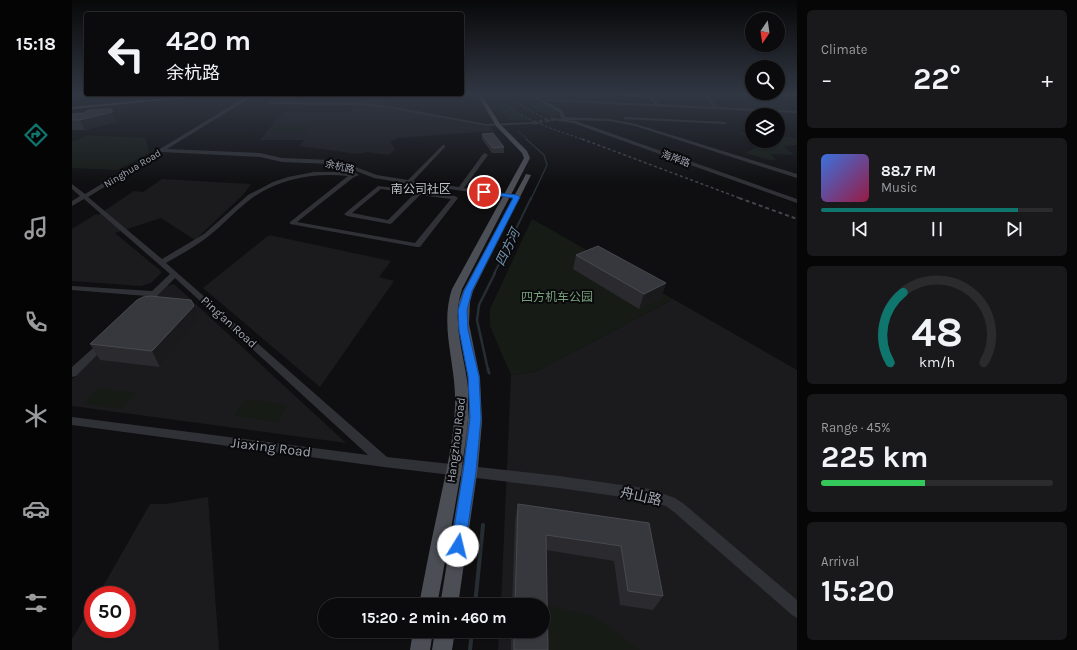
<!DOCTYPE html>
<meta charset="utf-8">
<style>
body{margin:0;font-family:Karla,"Noto Sans SC",sans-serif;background:#19191b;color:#f1f3f6;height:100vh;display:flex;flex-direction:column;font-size:15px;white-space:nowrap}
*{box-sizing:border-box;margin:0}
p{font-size:13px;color:#9a9b9d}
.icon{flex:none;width:22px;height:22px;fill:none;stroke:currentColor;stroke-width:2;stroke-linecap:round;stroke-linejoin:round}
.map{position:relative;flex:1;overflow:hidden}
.drawer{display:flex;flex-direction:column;gap:10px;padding:10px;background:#060607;width:280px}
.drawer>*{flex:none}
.hud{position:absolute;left:12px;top:12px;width:380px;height:84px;border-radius:4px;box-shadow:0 1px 3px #0004,0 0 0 1px #2b2b2e;background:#0b0b0d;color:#f1f3f6;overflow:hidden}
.needle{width:26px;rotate:193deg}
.buttons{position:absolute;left:673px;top:12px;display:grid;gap:8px}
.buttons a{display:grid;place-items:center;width:40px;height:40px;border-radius:50%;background:#0b0b0d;box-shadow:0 1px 3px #0004,0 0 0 1px #2b2b2e;font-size:20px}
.speed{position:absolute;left:12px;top:586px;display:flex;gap:8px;font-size:20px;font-weight:700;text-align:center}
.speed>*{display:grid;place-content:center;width:52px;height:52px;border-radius:50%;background:#0b0b0d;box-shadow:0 1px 3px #0004,0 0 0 1px #2b2b2e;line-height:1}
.speed .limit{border:6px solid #d22;background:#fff;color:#111}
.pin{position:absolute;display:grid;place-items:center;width:34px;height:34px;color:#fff;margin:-17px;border:2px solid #fff;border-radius:50%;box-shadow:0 1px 4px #0007}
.me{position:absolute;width:44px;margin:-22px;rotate:9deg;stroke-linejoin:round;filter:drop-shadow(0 0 3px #0008)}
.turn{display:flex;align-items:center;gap:14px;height:84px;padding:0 16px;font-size:18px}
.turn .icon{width:52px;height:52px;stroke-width:2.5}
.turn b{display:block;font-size:28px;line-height:34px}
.big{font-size:30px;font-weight:700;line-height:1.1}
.drawer .tile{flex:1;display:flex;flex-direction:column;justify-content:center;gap:6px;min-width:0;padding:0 14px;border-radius:6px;background:#19191b}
.drawer .dial{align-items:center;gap:0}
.dial svg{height:104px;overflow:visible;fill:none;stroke:#2b2b2e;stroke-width:7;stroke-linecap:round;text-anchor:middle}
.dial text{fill:#f1f3f6;stroke:none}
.song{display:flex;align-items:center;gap:12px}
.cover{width:48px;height:48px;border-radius:6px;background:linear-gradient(135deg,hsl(220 70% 55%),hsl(340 70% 35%))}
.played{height:4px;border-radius:2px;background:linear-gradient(90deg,#0f766e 85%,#2b2b2e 85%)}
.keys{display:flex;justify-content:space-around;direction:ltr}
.heat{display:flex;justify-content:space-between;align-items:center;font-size:22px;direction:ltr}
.charge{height:6px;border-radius:3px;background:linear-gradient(90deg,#34c759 45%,#2b2b2e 0)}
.trip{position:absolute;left:246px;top:598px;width:232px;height:40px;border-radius:20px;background:#0b0b0d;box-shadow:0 1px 3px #0004,0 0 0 1px #2b2b2e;font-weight:700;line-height:40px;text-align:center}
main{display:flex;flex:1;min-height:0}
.dock{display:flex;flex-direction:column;width:72px;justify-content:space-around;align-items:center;background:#040405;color:#9a9b9d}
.dock .icon{width:28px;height:28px}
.dock .active{color:#0f766e}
.dock b{font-size:18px;color:#f1f3f6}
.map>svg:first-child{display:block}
.built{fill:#1b1b1e}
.green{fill:#161b16}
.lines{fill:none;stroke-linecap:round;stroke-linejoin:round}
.stream-far5{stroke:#262e34;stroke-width:1}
.stream-far4{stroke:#262e34;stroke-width:1.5}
.stream-far3{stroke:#262e34;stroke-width:2}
.stream-far2{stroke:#262e34;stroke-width:2.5}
.stream-far1{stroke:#262e34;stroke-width:3}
.stream{stroke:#262e34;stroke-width:4}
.minor-tunnel{stroke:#2c2d31;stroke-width:4;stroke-dasharray:4 2;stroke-linecap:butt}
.minor{fill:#303136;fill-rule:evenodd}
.major{fill:#4c4e55;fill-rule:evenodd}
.rail-far2{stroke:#43454b;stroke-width:1;stroke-dasharray:2.5 2;stroke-linecap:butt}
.rail-far1{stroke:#43454b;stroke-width:1.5;stroke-dasharray:3 2.5;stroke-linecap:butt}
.rail{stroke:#43454b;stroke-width:2;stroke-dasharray:4 3;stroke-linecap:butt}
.wall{fill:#2b2b2f}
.shaded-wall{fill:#1a1a1d}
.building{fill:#37383d;stroke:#48494f}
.route{fill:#1a73e8;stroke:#114b97}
.labels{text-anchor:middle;stroke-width:4;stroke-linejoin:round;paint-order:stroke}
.far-street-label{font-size:10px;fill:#a0a5b2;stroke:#0a0a0c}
.far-quarter-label{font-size:12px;fill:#c1c4ce;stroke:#0a0a0c}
.park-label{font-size:12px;fill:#769e79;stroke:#0a0a0c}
.street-label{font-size:12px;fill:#a0a5b2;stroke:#0a0a0c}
.water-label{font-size:13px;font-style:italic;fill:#7594af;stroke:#0a0a0c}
.near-street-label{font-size:14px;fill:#a0a5b2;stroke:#0a0a0c}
</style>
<main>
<nav class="dock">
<b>15:18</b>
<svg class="icon active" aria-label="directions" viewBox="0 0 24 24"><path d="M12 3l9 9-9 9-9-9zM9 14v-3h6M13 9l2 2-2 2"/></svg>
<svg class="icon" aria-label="music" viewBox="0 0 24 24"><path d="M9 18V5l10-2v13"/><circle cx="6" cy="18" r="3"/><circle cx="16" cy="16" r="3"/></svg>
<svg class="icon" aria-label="phone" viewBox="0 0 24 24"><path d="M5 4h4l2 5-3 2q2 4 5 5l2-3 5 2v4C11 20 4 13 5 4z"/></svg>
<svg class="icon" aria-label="climate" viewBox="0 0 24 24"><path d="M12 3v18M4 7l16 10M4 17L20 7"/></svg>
<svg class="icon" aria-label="car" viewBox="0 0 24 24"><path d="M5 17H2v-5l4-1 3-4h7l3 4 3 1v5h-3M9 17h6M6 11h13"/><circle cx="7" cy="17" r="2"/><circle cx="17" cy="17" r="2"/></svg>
<svg class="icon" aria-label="filters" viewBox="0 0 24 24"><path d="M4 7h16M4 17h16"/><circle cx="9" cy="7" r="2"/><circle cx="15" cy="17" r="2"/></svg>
</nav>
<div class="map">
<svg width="725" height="650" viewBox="0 0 725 650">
<rect width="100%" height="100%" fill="#0f0f11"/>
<path class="built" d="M210,94H318L311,107L419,127L422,131L326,138L318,142L323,149L317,155L294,152L286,154L227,146L233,140H188L211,112H274L289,106L201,104Z
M90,179L179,184L172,194L123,240L89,218L43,233L90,272L79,283L69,286L0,281V229L24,214L26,215L62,191L71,192Z
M197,235L319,261L307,277L322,281L248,387L131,288Z
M102,284L274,443L0,406V379L95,286Z
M601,299L725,370V650H426L427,631H471V605H429L439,375L465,371Z
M136,497L147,650H0V639L21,603V629H55V595H26L78,504H94Z"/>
<path class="green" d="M227,94H319L320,95L318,99L305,102H221L227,100L224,98Z
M419,94H423L441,111L460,121L437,120Z
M443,94H460L462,100L488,113V115L476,117L461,107Z
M578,94L618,95V94H716L725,95V111L674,108L668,103H661L659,101L633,100L634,102L583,100Z
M203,126H239L236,132L198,133Z
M668,132H680V141H706V135L725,139V145L712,146L722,155L698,154L704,160H697L673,153L684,148Z
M16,135L74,138L77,153L46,170L0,168V142Z
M460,219L601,299L465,371L439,375L418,326V309Z
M27,388L64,393L50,409L12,404Z
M173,399L215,405L206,422L162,416Z
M470,604L523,617L568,650H471Z"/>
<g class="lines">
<path class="stream-far5" d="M447,132L456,140"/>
<path class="stream-far4" d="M454,139L472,155L475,165L459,199"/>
<path class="stream-far3" d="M422,274L459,198"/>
<path class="stream-far2" d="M416,370L405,320L407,305L423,273"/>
<path class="stream-far1" d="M416,369L417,373"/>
<path class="stream" d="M403,605L411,525
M398,650L400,631"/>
<path class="minor-tunnel" d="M461,123L482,119"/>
<path class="minor" d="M179,94H184L95,149L188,153L210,158L259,160L278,165L305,175L336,180L371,145H373V147L341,181L387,187L411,154L413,153L416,155L392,188L445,195L448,197L445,199L344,184L338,190L383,196L386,198L348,247H345L218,224V222L276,176C241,172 203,179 175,202C162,212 151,225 138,235C125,246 109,254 94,263L315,457L487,476L578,489L603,498L612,504L725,600V618L720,615L602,512L594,506L578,501L487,488L312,467L0,425V417L296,455L103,278L74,307L71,308L67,305L75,296L0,290V286L80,291L98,274L12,199L0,206V201L8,196L0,189V184L13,194ZM90,152L188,157L210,162L259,164L274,167L302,178L338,184L333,189L306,186L272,214L275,216L318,224L320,223L348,195L379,199L343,243L225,222L282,177L287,175L282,172H242L216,177L201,182L176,195L132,234L90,259L16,197ZM309,189L342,194L316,220L280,213Z
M462,94H466L467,97L472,101L474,99L582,104L574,94H578L587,104L641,107L634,98L626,94C635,93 640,100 645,107L725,111V113L473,101L491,111L493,117L538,119L564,124L725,174V178L563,126L538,121L495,120L504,121L725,199V203L501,123L480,120L482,118L489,119L488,113L464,99Z
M523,94H570L572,96L570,97Z
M714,94H725V96Z
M198,102L288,103L316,106L415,124L461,122L463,123L461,124L415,126L316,108L288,105L197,104Z
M553,117L653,122L655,123L653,124L551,119Z
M32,340L35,341L37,343L4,376L0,377V367L29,341Z"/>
<path class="major" d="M138,94H155L0,109V107Z
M405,94H409L428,124L455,151L458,158L390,289C377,328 398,366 397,406C395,442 388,477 382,512C376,543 371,574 365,605H347C353,573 359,542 366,510C373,476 382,441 383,406C385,366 367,328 380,289L452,158L450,153L424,126Z
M454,174L459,175L401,291L398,302L397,324L408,378L410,422L406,467L386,605H368L391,467L396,422V378L386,324L387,302L391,291Z
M341,631H361L358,650H338Z
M363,631H383L380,650H360Z"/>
<path class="rail-far2" d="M425,94C445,120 482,129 512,140
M434,94L441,101L479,122"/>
<path class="rail-far1" d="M510,139L670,199"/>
<path class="rail" d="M667,198L725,219"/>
</g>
<path class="wall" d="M0,114L43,119L44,122L13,130H0Z
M410,134L432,147V153H420L410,139Z
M504,255L594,283L589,297L567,309L501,269Z
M127,321L88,367L28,360L18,344Z
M446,504L577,523L591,596L581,610L548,605L542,561L474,550L476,650H439V631H471V605H440L443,520Z"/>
<path class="shaded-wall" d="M40,109L43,119L44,122L13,130L8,120Z
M594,283L589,297L567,309L572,294Z
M122,306L127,321L88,367L80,351Z"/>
<path class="building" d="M40,109V112L8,120H0V114L11,113L17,110Z
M421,133L432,147L421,148L410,134Z
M526,246L594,283L572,294L504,255Z
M78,296L119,300L122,306L80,351L18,344L65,300L71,297Z
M446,504L577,523L591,596L556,591L549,546L474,535L476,650H442V631H471V605H443Z"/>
<linearGradient id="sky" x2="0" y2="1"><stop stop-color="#080809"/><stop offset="0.51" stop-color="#313743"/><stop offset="1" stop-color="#313743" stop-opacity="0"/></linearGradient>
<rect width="725" height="185" fill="url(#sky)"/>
<path class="route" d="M410,191L445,195L448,197L400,291L395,310L396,330L407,376L409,418L404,472L393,546L391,551L386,553L381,551L379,546L391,472L398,418L396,376L387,330L386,310L392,291L441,198L412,194H410Z"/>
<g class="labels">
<g class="far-street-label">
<text transform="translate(604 158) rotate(20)" y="4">海岸路</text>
<text transform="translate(268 166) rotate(13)" y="4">余杭路</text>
<text transform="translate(60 168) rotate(-31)" y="4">Ninghua Road</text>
</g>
<g class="far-quarter-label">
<text x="349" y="193">南公司社区</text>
</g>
<g class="park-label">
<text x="485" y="301">四方机车公园</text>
</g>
<g class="street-label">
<text transform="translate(157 322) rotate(42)" y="4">Ping'an Road</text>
<text transform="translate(384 440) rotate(-83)" y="4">Hangzhou Road</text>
</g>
<g class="water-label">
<text transform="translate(435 247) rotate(-64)" y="5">四方河</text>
</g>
<g class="near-street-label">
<text transform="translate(199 447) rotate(7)" y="5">Jiaxing Road</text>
<text transform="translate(569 496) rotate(12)" y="5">舟山路</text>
</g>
</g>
</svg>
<div class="buttons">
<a><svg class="needle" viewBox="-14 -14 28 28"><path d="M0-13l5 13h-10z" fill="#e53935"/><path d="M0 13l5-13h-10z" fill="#9a9b9d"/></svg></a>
<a><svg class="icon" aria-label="search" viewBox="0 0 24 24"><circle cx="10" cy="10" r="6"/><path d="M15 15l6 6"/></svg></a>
<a><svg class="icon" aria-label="layers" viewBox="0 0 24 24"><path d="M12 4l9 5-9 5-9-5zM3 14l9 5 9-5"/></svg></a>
</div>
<div class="speed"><div class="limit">50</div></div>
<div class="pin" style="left:412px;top:192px;background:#d93025"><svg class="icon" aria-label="arrive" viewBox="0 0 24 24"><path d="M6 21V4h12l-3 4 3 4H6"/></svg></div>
<svg class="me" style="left:386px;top:546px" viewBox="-20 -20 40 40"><circle r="19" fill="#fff"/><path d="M0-13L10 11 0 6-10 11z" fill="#1a73e8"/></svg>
<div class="trip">15:20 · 2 min · 460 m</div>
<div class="hud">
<div class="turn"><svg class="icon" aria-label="left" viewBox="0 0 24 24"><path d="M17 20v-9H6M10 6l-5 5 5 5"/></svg><div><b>420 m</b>余杭路</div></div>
</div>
</div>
<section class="drawer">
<div class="tile"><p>Climate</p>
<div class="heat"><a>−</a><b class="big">22°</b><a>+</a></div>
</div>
<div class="tile">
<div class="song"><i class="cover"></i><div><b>88.7 FM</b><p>Music</p></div></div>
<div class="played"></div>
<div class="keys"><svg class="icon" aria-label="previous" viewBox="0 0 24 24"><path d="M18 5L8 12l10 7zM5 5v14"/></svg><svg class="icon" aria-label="pause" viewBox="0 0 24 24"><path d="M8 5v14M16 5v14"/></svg><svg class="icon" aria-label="next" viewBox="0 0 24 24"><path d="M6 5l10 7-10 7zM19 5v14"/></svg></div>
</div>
<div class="tile dial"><svg viewBox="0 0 100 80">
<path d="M14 69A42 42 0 1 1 86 69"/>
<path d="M14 69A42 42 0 0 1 24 15" stroke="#0f766e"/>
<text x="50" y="56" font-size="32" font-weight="700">48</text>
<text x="50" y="72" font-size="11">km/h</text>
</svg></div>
<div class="tile"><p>Range · 45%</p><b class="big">225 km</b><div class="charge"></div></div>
<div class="tile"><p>Arrival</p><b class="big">15:20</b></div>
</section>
</main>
